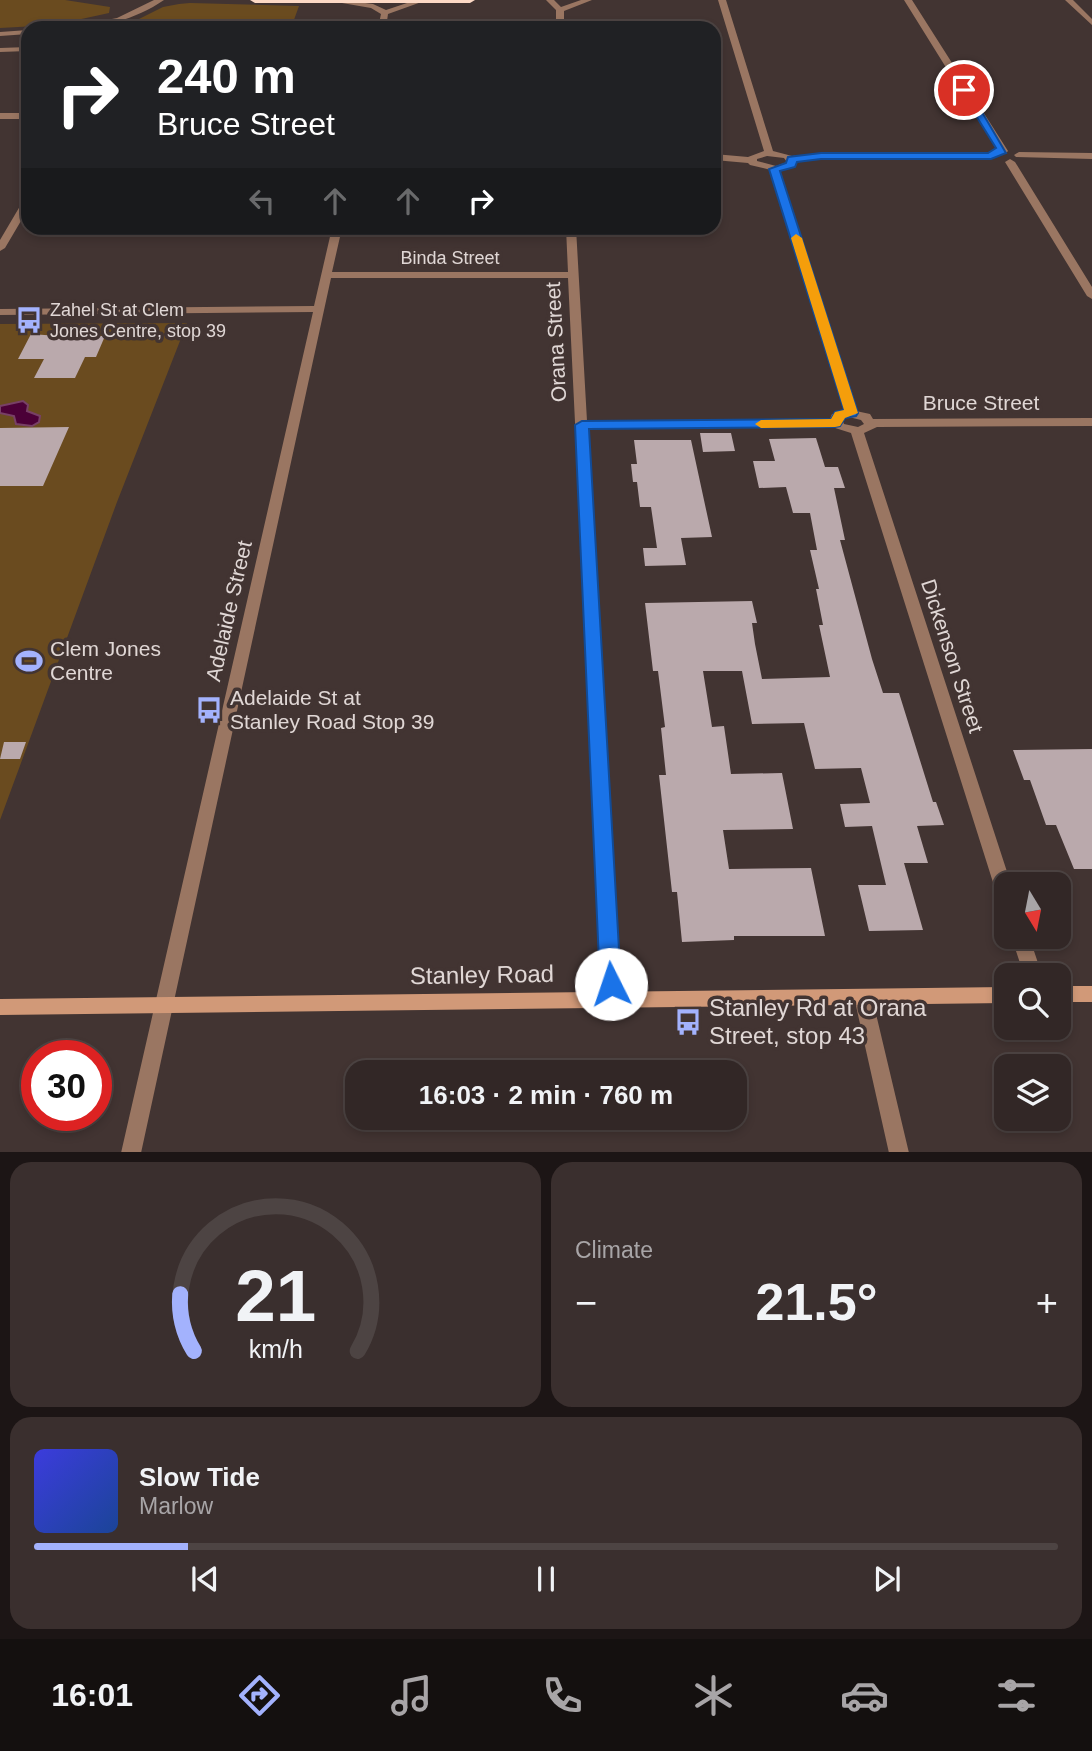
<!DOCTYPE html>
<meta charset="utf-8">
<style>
body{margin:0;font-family:Arial,sans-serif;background:#3a2f2e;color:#f1f3f6;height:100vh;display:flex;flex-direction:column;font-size:26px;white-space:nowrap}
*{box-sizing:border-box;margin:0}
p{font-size:23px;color:#a8a5a7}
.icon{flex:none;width:38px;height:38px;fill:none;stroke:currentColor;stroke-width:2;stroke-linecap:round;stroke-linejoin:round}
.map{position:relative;height:1152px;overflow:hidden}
.details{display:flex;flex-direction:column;gap:10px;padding:10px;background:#1c1515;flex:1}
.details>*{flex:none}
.banner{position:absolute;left:21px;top:21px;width:700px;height:214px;border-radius:21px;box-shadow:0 4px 10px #0003,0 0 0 2px #4d4443;background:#202124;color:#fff;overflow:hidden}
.needle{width:46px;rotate:170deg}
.controls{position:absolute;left:994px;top:872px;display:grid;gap:14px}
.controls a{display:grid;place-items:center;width:77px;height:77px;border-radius:14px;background:#322726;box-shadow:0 4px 10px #0003,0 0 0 2px #4d4443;font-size:35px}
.speed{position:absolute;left:21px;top:1040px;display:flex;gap:14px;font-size:35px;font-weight:700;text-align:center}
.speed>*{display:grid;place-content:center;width:91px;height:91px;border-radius:50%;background:#322726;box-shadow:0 4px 10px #0003,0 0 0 2px #4d4443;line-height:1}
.speed .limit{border:10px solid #d22;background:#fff;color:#111}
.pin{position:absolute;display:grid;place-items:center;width:60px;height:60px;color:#fff;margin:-30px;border:4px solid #fff;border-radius:50%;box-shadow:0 2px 7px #0007}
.me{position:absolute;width:77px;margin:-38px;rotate:356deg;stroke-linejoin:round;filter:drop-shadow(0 0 5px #0008)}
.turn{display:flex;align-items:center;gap:24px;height:147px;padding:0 21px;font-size:32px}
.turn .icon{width:91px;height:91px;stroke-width:2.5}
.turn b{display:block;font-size:49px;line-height:60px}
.lanes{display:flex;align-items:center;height:66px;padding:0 21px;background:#0003;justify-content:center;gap:35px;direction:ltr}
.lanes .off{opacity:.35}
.big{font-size:52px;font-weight:600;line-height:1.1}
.details .widget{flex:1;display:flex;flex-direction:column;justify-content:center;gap:10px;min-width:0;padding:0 24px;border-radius:21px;background:#3a2f2e}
.details .dial{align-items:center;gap:0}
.dial svg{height:182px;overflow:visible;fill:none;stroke:#4d4443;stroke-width:7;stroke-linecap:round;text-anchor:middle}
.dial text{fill:#f1f3f6;stroke:none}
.song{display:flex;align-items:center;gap:21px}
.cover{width:84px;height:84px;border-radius:10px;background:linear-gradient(135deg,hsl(240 70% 55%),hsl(220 70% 35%))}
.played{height:7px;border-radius:4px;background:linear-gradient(90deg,#a3b2fd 15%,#4d4443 15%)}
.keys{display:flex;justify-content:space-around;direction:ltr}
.heat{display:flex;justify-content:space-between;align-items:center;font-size:38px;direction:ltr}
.details .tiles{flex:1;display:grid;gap:10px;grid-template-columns:1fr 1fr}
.widget:last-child{grid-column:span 2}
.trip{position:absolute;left:345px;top:1060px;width:402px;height:70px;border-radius:21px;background:#322726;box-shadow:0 4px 10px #0003,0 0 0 2px #4d4443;font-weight:600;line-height:70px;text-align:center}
.dock{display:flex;height:112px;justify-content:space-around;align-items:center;background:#14100f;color:#a8a5a7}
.dock .icon{width:49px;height:49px}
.dock .current{color:#a3b2fd}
.dock b{font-size:32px;color:#f1f3f6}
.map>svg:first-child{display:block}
.green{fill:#6a4b1f}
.water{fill:#4b0037;stroke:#784066;stroke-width:2}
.building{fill:#baa9ac}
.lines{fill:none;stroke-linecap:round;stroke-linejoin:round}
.street{fill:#9a7662;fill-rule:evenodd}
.secondary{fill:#d19978;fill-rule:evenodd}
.highway{fill:#fdd9c5;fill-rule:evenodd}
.route{fill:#1a73e8;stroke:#114b97;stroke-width:2}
.slow{fill:#f59e0b}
.labels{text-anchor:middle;stroke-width:7;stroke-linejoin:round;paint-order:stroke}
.far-street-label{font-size:18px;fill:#e0d7d5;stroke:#423432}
.far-poi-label{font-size:18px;fill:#e0d7d5;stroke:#423432;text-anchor:start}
.street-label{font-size:21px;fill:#e0d7d5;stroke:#423432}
.poi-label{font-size:21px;fill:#e0d7d5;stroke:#423432;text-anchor:start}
.near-street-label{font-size:24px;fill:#e0d7d5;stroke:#423432}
.near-poi-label{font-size:24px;fill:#e0d7d5;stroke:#423432;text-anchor:start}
</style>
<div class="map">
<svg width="1092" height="1153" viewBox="0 0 1092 1153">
<rect width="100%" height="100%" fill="#423432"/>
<path class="green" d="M0,0H65L110,7L109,13L54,25L0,28Z
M179,4L190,3L299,6L291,28H121L163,7Z
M187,323L117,502L0,820V324Z"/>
<path class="water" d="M23,401L28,405L27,411L40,416L39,422L32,426L16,424L14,416L0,413V406Z"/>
<path class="building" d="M31,334L58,336H105L96,357H85L75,378H34L44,359H18Z
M69,427L43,486H0V428Z
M700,433H731L735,451L703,452Z
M816,438L825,467H838L845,488H834L845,540H840L872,659L883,693H899L933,802H936L944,825L917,826L928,863H904L923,930L869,931L858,885H886L872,826L845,827L840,804L870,803L861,768L815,769L804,723L752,724L742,671H703L712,727L724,726L731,774L782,773L793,829L723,830L729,869L811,868L825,936H734V940L682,942L677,892H672L659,775H666L661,728L665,727L658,671H653L645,603L752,601L757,623H752L755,644L762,679L830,677L819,625H823L816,589H819L810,550H817L810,513H793L786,487L759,488L753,461H775L769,439Z
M634,440H691L712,537L681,538L686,565L645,566L643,548H657L651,507H640L637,482H633L631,464H637Z
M4,742H26L20,759H0Z
M1092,749V869H1074L1056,825H1046L1030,780H1024L1013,750Z"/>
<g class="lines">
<path class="street" d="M154,0H164C135,20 101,28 66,28L117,18Z
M342,0L373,4L386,10L416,0H427L388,14L386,28H378L381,14L371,8L342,3Z
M546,0H554L561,7L581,0H592L564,11V28H556V10Z
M718,0H726L773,151L792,156L835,152L991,153L996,156L991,159L835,158L796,161V165L780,171L856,411L870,414L873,419L1092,418V426L877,427L864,433L1011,884H1006V902L1000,900L997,895L851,433L832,427L588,429L621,999L619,1004L612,1007L605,1004L603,999L568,278H331L141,1153H121L313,312L0,315V309L314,306L332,228H342L332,272H568L566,228H576L587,421L830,419L832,414L844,411L771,170L750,165L748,163L714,160V154L748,157L764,151ZM767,156L784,158L787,162L776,166L757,161V159ZM849,417L861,420L864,424L858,427L844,424L842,419Z
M904,0H912L1008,151L1006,153L998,151Z
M1065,0H1073L1092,19V25Z
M28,30V34L0,36V32Z
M28,47V51L0,52V48Z
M0,113H28V119H0Z
M1019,152L1092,153V159L1016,157L1014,155Z
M1010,159L1015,162L1092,287V299L1087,296L1005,162Z
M28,198V209L5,248L0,251V240L23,201Z
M1011,936H1029L1042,975H1024Z
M863,989L870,992L872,997L909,1153H889L854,997L856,992Z"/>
<path class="secondary" d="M1059,986H1092V1002H1059Z
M1006,987V1003L0,1015V999Z"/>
<path class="highway" d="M250,0H475L470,3H255Z"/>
</g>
<path class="route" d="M964,87L969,90L1006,153L991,159H821L797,162L795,167L780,171L858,413L856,416L845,418L840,426L835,427L589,429L621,984L618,990L611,992L603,990L600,984L575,425L582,421L831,419L835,412L844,410L769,169L786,163L788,157L821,153H988L996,148L960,90Z"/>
<path class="slow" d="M796,234L802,238L858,413L845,418L840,426L835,427L761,428L755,424L761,420L831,419L835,412L844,410L791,238Z"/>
<defs>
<symbol id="bus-bare" viewBox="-9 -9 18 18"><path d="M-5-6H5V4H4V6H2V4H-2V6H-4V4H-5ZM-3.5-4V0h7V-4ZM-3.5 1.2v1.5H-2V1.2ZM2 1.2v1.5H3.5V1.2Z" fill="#a3b2fd" stroke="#423432" stroke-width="2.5" paint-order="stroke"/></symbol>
<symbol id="stadium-bare" viewBox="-9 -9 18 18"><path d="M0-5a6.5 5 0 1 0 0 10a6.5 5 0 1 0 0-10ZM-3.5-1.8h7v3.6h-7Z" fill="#a3b2fd" stroke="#423432" stroke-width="2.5" paint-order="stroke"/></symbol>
</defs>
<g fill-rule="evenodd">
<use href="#bus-bare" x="10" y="301" width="38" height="38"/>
<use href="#stadium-bare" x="10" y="642" width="38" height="38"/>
<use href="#bus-bare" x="190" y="691" width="38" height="38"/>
<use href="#bus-bare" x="669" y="1003" width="38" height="38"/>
</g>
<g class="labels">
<g class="far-street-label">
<text x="450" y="264">Binda Street</text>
</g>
<g class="far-poi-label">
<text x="50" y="316">Zahel St at Clem<tspan x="50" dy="21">Jones Centre, stop 39</tspan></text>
</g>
<g class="street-label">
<text transform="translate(556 342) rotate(-93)" y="7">Orana Street</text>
<text x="981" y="410">Bruce Street</text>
<text transform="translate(229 611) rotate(-77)" y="7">Adelaide Street</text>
<text transform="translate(952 656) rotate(72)" y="7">Dickenson Street</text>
</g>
<g class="poi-label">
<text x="50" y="656">Clem Jones<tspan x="50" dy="24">Centre</tspan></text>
<text x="230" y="705">Adelaide St at<tspan x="230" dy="24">Stanley Road Stop 39</tspan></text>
</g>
<g class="near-street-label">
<text transform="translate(482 975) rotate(-1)" y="8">Stanley Road</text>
</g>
<g class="near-poi-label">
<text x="709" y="1016">Stanley Rd at Orana<tspan x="709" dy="28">Street, stop 43</tspan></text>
</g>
</g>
</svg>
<div class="controls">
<a><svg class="needle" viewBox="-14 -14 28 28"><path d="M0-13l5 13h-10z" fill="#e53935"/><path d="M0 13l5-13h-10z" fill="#a8a5a7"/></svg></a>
<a><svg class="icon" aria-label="search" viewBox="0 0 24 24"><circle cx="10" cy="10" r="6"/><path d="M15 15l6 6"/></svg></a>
<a><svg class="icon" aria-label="layers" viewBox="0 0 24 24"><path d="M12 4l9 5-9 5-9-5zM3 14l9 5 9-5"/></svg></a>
</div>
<div class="speed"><div class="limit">30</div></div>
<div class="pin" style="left:964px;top:90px;background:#d93025"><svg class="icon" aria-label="arrive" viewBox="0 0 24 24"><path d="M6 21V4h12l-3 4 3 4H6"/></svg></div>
<svg class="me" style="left:611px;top:984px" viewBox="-20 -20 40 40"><circle r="19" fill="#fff"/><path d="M0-13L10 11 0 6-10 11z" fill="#1a73e8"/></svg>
<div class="trip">16:03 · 2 min · 760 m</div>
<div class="banner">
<div class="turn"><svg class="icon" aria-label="right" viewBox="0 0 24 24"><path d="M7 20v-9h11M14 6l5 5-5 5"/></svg><div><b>240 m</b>Bruce Street</div></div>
<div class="lanes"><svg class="icon off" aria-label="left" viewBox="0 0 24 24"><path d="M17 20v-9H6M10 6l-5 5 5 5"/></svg><svg class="icon off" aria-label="ahead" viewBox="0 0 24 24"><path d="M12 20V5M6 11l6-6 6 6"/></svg><svg class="icon off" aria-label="ahead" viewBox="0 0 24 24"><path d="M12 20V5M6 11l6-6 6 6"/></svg><svg class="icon" aria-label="right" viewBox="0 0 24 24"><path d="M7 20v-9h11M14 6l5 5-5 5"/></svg></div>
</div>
</div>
<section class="details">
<div class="tiles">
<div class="widget dial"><svg viewBox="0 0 100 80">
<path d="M14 69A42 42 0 1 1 86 69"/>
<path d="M14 69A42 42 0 0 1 8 44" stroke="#a3b2fd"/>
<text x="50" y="56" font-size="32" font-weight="700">21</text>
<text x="50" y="72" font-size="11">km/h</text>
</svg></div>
<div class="widget"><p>Climate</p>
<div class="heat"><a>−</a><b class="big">21.5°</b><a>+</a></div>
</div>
<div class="widget">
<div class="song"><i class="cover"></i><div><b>Slow Tide</b><p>Marlow</p></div></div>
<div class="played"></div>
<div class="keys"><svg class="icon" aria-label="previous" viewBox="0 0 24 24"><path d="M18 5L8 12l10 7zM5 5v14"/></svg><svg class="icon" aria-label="pause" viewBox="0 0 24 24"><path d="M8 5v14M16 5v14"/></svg><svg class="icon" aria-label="next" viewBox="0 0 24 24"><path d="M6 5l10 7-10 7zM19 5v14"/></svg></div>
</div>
</div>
</section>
<nav class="dock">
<b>16:01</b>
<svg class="icon current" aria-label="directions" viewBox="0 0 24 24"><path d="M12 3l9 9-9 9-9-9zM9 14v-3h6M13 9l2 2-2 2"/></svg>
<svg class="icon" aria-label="music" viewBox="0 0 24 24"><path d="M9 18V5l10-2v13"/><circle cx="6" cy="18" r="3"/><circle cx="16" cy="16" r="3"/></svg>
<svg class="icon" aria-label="phone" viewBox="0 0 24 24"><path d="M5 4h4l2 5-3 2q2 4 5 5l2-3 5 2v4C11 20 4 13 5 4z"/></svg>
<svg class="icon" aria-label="climate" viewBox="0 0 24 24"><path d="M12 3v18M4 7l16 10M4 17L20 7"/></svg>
<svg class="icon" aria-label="car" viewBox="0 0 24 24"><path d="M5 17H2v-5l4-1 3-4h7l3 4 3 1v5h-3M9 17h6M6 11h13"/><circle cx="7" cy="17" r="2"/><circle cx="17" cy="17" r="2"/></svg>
<svg class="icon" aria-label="filters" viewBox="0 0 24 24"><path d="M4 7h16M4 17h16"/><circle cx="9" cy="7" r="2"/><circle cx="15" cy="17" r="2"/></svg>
</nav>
